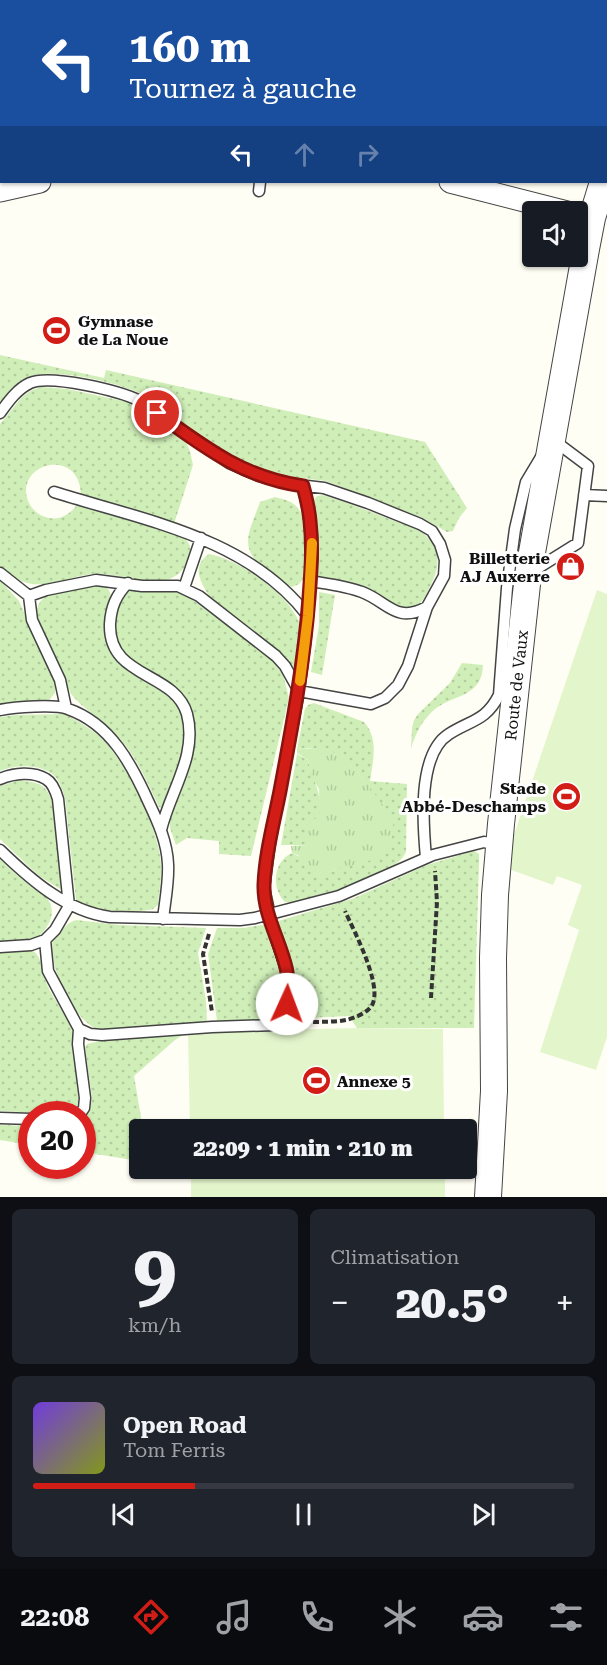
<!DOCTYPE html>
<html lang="fr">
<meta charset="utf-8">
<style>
body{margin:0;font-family:"Roboto Serif",serif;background:#20242c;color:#f1f3f6;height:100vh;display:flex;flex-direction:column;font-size:22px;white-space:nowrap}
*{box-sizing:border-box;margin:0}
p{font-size:20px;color:#9ea1a6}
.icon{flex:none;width:33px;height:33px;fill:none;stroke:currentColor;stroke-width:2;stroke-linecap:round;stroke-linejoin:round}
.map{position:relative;height:1197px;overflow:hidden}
.panel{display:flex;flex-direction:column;gap:12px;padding:12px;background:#0d0f14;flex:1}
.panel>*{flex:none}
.guide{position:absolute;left:0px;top:0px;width:608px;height:183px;box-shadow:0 2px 4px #0004;background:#1a4fa0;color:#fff;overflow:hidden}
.tools{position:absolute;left:522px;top:201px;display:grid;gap:12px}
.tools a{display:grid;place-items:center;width:66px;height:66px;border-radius:6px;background:#171b24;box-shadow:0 2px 4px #0004;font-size:30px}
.speed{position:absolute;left:18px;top:1101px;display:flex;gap:12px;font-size:30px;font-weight:700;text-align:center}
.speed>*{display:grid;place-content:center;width:78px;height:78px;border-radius:50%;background:#171b24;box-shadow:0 2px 4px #0004;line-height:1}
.speed .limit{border:9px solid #d22;background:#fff;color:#111}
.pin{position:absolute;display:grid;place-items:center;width:51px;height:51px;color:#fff;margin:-26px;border:3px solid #fff;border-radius:50%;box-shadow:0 2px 6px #0007}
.me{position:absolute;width:66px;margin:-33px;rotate:2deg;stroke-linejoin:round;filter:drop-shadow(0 0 4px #0008)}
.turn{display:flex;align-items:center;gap:21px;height:126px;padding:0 30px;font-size:27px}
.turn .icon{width:78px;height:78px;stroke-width:2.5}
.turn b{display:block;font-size:42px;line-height:51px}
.lanes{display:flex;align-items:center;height:57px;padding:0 30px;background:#0003;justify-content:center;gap:30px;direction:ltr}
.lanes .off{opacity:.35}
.big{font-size:45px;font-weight:800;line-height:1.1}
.panel .card{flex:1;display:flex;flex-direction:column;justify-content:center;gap:9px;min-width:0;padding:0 21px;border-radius:9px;background:#20242c}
.panel .dial{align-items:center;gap:0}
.dial b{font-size:78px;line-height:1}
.song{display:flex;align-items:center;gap:18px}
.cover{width:72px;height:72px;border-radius:9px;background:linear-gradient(135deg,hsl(260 70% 55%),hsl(70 70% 35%))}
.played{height:6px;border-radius:3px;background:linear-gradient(90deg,#d21d17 30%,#363941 30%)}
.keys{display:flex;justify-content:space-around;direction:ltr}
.heat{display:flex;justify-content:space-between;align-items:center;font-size:33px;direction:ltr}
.panel .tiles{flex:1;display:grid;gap:12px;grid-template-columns:1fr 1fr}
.card:last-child{grid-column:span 2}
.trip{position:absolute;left:129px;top:1119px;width:348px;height:60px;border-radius:6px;background:#171b24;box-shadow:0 2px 4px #0004;font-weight:800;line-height:60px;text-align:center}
.menu{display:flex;height:96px;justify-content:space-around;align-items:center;background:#090b0e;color:#9ea1a6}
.menu .icon{width:42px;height:42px}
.menu .on{color:#d21d17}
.menu b{font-size:27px;color:#f1f3f6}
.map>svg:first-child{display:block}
.grass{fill:url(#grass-dots)}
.park{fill:url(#park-tufts)}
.pitch{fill:#e3f5cb}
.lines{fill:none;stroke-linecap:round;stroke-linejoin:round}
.service-casing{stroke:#444;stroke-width:13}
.minor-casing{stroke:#444;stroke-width:23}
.tertiary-casing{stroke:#444;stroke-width:28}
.path{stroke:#333;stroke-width:4;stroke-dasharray:6 3;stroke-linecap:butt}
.service{stroke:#fff;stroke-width:10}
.minor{stroke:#fff;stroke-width:21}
.tertiary{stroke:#fff;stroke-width:26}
.route-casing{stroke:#88130f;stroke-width:15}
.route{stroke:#d21d17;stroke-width:10}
.slow{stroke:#f59e0b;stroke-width:10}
.labels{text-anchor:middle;stroke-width:6;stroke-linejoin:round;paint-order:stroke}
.poi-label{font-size:16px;font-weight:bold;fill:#111;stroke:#fff;text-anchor:start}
.street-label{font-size:16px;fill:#111;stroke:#fff}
</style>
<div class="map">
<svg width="607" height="1197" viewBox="0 0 607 1197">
<defs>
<pattern id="grass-dots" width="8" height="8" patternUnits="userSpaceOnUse" patternTransform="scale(1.5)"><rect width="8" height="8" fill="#d0efb8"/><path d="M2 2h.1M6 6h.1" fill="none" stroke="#b2cc9d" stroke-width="1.8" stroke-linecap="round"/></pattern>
<pattern id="park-tufts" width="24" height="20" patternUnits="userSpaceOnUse" patternTransform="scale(1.5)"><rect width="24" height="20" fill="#d0efb8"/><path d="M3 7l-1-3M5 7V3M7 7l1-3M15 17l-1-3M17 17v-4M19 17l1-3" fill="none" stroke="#b2cc9d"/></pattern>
</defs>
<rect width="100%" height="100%" fill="#fffef4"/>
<path class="grass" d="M0,355L104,378L106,370L425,442L467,508L459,518L453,531L447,532L423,518L326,481L291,477L261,470L232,457L144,395C119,383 54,367 28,377C17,381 8,392 0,402Z
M41,387L67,389L128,402L186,442L190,451L193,465L174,524L81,496C81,446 14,462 28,501C32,510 39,516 49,518C61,520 70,514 77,505L183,537C190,543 192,548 189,557C175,601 123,570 91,574C71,577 52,586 32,584C19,582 10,575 0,567V424L22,397L32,390Z
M323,495C348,503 372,512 397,522C406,525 419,529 426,536C444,553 438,572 428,591C421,604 416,611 400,608L317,577L318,527L314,500L317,496Z
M275,497C282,499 291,500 297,507C312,524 305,557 304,578L299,584L292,587C283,583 275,577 267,571C237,548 249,533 260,502Z
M209,554C238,559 289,594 299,622C302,632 296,657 295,668L211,599C201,583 190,567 209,554Z
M0,580L19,601L55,682V693L48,701L0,703Z
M96,585C105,585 108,587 111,595C100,626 105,657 134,675C146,682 160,687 170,696C198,723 178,779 162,808L159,807C146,780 135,753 113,731C100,718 83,709 71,694L37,618C32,588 75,589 96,585Z
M135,589L177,591L185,594L272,660L283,675L289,698L251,856L219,854V841L187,838L176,845L170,828V820C182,787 204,746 191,710C175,667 97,669 118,608C121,599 126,590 135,589Z
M319,592L335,595L322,675L311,672L319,625Z
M462,663L483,665C482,697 455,694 435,709C422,720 416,733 411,748L412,728L414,720L419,713L450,683Z
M314,703L364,722C379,739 373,760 370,781L407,784L406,852C393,880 319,894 290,903L285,902C271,889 273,861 292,853L332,872L389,816C370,789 352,755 317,749C311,747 303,749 297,749L305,709L308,705Z
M64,714C80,722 94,730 106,743C129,769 159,829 161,864C162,877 159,892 158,905L153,909C128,915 98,911 76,900L65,798C62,789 59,778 51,773C37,764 14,765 0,771V717L16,715Z
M297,754L308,760C312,779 325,799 320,820C319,828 311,838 307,845H281Z
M19,780C37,783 45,782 52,801L62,890L39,876L0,839V786Z
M474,851L479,854V864L474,1028H357L349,1016L283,1019L291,1005L275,922L352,899L427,865Z
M0,859C9,868 19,877 29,885C34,889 40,892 45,896C59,911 49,926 38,938L0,942Z
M76,920L119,925L206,928L198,953L206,1001L207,1022L100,1030C79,1024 63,991 56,971C53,962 53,952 52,943C60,934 65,923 76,920Z
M268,924L285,971L286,992L275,1019L217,1021L208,954L217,928H243Z
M31,950C43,955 41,971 46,982C51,996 69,1019 72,1031C73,1035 71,1041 72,1045C73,1064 85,1092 75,1110L66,1114L0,1111V953Z
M188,1032L175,1040L134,1076L143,1129L140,1130L139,1161L83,1152L82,1121L90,1110L92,1098L85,1048L87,1044L104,1040L172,1036Z
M0,1125L31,1126V1145L0,1140Z"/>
<path class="park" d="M317,748C325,750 332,751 339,755C352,763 388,808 393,823C395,833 389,847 382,853C371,864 350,865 335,869L332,872L315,876L298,855L292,853L291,846L307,845L308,818L320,819L319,789L311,776L308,760L297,753V749Z"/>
<path class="pitch" d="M597,590L607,594V1037L596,1070L540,1052L579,930L568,925L582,885L557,876L553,885L503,867Z
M357,1028L443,1029L444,1129H190L188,1032Z
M191,1169H445V1197H191Z"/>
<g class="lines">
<defs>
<path id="service" d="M259,191L260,182
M0,413C8,402 17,389 30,383C51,374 120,391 140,401L229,463L259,476L290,484L324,488L368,503L420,524L432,531L440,544L445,560L444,576L427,607L408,666L398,685L385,698L371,704L299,691L285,666L276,656L199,596L178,586H142L96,580L46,590L29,596
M54,492C142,520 248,537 308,616
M584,495L607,496
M0,573L29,596L32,620L60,680L66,708
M530,573L578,543L588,466L552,439
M310,581C328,584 346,586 362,592C388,602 396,624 427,607
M128,583C116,595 111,607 110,624C108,679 175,671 187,714C198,756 170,791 161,830
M184,588L201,538
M0,710C14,707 56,704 68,709C111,724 132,765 149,803C158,822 167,842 168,864C169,882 165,901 163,919
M0,779C14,773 33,771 46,779C53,783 56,792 58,799L69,906L55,930L45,940L48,971L79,1029L78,1044L85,1098L84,1108L80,1114
M0,850C31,880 66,911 110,917L240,920L255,918L339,896L433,855L484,842L498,845
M426,858C423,825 417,754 449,734C471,720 486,721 499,695L507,588L515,529L526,482L541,457
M0,947L31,945L45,940
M79,1029L90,1034L102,1035L212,1027L275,1025L287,1004L290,982L273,929L264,888L270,842L299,691L306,635L312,559V539L310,519L303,486
M0,1118L32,1119"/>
<path id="minor" d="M198,0L199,2
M450,182L567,212
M0,191L40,182"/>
<g id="tertiary">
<path id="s1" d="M488,1197L494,1091L493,958L495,895L501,824L528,575L586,249L592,218L603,182"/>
</g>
</defs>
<use href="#service" class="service-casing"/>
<use href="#minor" class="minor-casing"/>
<use href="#tertiary" class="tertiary-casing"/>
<path class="path" d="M209,934L203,954L212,1012
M431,998L437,902L435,871
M295,1023C312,1021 330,1023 346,1020C355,1018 370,1012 373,1003C381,982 354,931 345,911"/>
<use href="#service" class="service"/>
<use href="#minor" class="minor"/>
<use href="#tertiary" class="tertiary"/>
</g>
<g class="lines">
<defs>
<path id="route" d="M157,413C204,447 244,478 303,486C306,497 309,509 310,521C313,547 311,572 309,598C304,663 292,727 280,791C274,822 265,854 264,885C263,927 296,959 287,1004"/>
</defs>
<use href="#route" class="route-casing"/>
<use href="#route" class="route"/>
<path class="slow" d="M300,681L308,616L312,543"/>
</g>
<defs>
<symbol id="stadium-disc" viewBox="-11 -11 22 22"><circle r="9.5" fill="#d21d17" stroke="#fff"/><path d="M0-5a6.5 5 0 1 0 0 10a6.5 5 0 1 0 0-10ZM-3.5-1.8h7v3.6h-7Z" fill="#fff"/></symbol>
<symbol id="shop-disc" viewBox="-11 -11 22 22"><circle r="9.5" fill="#d21d17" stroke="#fff"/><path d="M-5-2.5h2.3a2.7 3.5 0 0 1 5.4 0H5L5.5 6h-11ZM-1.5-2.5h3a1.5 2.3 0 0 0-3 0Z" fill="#fff"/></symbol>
</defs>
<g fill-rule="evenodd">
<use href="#stadium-disc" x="40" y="314" width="33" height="33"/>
<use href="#shop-disc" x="554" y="550" width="33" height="33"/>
<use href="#stadium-disc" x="550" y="780" width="33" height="33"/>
<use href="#stadium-disc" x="300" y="1064" width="33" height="33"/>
</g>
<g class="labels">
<g class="poi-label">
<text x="78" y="327">Gymnase<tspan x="78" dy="18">de La Noue</tspan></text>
<text x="550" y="564" text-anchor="end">Billetterie<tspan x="550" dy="18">AJ Auxerre</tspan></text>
<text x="546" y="794" text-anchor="end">Stade<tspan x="546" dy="18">Abbé-Deschamps</tspan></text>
<text x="337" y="1087">Annexe 5</text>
</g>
<g class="street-label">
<text dy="6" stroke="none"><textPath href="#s1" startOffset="513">Route de Vaux</textPath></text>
</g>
</g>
</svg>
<div class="tools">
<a><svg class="icon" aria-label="sound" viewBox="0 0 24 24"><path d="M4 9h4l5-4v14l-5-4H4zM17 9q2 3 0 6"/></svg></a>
</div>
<div class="speed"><div class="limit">20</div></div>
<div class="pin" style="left:157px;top:413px;background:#d93025"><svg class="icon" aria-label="arrive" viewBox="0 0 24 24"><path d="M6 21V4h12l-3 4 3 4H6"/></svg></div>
<svg class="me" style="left:287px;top:1004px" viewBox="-20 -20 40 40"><circle r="19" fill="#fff"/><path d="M0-13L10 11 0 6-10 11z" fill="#d21d17"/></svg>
<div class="trip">22:09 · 1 min · 210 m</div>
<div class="guide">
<div class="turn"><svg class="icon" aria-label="left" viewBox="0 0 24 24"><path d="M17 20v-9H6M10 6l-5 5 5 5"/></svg><div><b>160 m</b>Tournez à gauche</div></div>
<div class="lanes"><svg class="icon" aria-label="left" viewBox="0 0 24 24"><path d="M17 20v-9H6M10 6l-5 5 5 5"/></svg><svg class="icon off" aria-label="ahead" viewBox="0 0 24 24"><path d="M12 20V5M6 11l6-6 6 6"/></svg><svg class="icon off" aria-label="right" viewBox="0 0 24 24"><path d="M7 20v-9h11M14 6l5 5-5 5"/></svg></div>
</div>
</div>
<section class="panel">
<div class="tiles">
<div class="card dial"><b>9</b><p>km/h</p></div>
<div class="card"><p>Climatisation</p>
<div class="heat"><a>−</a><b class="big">20.5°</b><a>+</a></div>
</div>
<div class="card">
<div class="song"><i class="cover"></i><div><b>Open Road</b><p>Tom Ferris</p></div></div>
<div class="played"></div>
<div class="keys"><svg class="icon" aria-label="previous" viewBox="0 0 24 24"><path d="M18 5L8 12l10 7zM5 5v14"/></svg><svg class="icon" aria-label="pause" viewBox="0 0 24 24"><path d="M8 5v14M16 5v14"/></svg><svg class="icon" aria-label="next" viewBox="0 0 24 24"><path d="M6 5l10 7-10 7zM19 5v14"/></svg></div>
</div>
</div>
</section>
<nav class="menu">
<b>22:08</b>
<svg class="icon on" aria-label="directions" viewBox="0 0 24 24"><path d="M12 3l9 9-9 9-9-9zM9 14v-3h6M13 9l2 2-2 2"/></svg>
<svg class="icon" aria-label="music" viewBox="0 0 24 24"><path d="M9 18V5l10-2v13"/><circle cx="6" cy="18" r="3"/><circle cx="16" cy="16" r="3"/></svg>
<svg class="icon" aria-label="phone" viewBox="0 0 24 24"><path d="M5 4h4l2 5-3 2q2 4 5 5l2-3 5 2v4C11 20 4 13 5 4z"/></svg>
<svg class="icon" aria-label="climate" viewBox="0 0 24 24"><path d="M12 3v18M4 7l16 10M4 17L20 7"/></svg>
<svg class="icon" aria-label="car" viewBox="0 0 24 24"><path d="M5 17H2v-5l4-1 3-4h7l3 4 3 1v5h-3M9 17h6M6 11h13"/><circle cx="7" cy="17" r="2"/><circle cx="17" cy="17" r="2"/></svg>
<svg class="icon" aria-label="filters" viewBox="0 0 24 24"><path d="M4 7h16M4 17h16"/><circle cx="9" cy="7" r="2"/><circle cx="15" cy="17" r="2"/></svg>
</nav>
